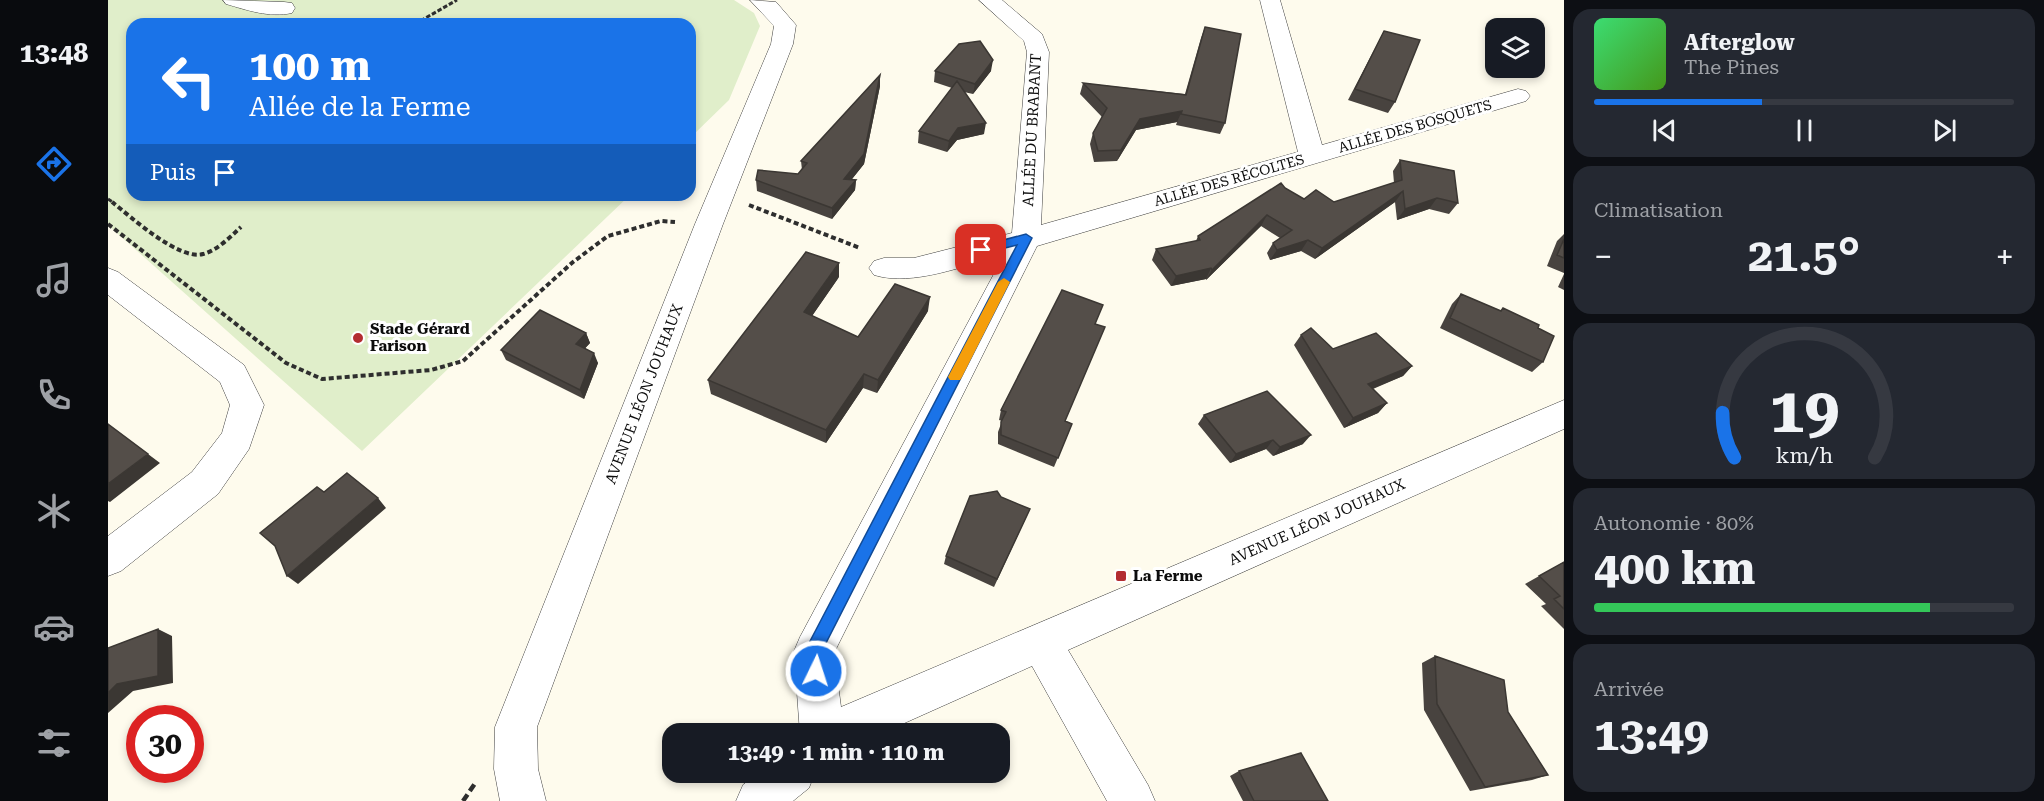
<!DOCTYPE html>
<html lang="fr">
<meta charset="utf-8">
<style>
body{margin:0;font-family:"Roboto Serif",serif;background:#242831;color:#f1f3f6;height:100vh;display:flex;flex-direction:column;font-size:22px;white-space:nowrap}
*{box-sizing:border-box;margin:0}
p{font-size:20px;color:#9ea1a6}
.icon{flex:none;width:33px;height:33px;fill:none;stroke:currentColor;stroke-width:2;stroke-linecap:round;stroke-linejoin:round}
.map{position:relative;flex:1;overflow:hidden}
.side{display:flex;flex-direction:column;gap:9px;padding:9px;background:#0d0f14;width:480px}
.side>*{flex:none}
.guide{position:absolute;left:18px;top:18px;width:570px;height:183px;border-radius:18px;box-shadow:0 3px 9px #0003;background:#1a73e8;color:#fff;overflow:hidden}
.controls{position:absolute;left:1377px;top:18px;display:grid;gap:12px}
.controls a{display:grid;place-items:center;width:60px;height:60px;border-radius:12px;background:#171b24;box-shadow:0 3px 9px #0003;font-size:30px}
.speed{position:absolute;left:18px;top:705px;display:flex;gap:12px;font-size:30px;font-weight:700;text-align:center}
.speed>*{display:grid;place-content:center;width:78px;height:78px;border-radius:50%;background:#171b24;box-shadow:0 3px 9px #0003;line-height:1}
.speed .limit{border:9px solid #d22;background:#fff;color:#111}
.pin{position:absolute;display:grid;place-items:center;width:51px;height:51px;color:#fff;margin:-26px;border-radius:12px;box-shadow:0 3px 9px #0006}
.me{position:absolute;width:66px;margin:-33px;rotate:4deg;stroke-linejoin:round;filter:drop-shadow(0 0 4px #0008)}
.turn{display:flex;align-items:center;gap:21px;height:126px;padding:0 24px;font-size:27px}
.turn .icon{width:78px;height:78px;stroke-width:2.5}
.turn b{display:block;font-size:42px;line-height:51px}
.then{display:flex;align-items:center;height:57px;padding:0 24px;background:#0003;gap:12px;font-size:22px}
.big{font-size:45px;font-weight:700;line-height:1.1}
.side .card{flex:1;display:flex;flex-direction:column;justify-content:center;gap:9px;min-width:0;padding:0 21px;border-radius:18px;background:#242831}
.side .dial{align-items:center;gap:0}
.dial svg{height:156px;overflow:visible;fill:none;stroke:#363941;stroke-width:7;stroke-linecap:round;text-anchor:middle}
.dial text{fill:#f1f3f6;stroke:none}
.song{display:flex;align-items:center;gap:18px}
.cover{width:72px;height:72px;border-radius:9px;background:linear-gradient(135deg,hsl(140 70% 55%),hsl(100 70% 35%))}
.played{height:6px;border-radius:3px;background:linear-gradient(90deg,#1a73e8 40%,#363941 40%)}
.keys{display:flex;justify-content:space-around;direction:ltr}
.heat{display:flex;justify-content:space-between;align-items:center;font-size:33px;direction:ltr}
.charge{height:9px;border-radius:4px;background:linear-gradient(90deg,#34c759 80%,#363941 0)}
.trip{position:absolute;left:554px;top:723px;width:348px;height:60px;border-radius:18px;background:#171b24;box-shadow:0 3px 9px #0003;font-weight:700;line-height:60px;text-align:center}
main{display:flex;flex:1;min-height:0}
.tabs{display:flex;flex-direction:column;width:108px;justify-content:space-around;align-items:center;background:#090b0e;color:#9ea1a6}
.tabs .icon{width:42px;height:42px}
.tabs .selected{color:#1a73e8}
.tabs b{font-size:27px;color:#f1f3f6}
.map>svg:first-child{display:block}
.pitch{fill:#e0eeca}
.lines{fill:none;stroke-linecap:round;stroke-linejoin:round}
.minor-casing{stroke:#3f3f3f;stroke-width:1}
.path-far2{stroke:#2e2e2e;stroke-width:3;stroke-dasharray:4.5 2;stroke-linecap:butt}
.path-far1{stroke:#2e2e2e;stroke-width:4;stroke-dasharray:5 3;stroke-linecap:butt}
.path{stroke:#2e2e2e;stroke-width:4.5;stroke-dasharray:8 4;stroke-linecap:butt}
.minor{fill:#fff;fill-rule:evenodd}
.wall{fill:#48433f}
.shaded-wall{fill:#3b3733}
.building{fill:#544e49;stroke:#3b3733;stroke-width:1.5}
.route{fill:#1a73e8;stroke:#114b97;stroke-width:1.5}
.slow{fill:#f59e0b}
.poi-dot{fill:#b32d31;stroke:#fff;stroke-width:2}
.labels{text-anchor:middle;stroke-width:6;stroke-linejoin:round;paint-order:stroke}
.far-street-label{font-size:14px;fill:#0c0c0c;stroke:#fff}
.street-label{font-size:15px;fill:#0c0c0c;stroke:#fff}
.poi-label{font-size:15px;font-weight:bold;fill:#0c0c0c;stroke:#fff;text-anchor:start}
</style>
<main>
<nav class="tabs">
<b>13:48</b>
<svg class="icon selected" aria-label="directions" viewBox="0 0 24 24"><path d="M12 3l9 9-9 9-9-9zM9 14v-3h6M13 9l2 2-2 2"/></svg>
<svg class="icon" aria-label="music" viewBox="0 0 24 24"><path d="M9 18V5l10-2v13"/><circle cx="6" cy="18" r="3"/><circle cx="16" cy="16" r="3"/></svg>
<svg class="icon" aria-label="phone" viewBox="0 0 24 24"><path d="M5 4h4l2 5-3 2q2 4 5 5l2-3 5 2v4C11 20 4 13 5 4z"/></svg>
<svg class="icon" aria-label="climate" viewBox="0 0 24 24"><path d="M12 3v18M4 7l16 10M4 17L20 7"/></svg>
<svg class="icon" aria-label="car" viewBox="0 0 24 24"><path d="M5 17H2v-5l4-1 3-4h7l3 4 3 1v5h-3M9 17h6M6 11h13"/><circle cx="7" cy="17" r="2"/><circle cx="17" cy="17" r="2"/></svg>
<svg class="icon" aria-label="filters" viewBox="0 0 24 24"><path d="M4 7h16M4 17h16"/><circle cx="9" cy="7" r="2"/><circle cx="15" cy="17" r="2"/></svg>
</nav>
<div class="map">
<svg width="1456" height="801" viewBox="0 0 1456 801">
<rect width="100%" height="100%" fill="#fefbed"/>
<path class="pitch" d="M0,0H626L646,13L652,26L621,100L582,138V24H24V195H522L254,451L0,225Z"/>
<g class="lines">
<defs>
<path id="minor" d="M115,0L176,2L184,3L187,8L184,13C161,18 139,10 118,4Z
M642,0L668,2L688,25L685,44L615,224L429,727L430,769L438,801H392L386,769L387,727L587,224L663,44L666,26Z
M871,0H894L934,34L941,52L933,225L1190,152L1152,0H1172L1214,145L1410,89L1418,91L1422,96L1418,101L929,246L726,653L733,707L1456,400V429L960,650L1040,785L1047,801H999L924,666L772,734H692L686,651L692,637L896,255C857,265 805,287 766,275L761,268L766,261L776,258H806L904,233L919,52L916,41Z
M0,268L10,272L136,365L156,405L141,449L110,494L13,571L0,576V536L84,472L114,433L122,405L112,382L0,295Z
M650,772H707L701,788L685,801H628L635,785Z"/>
</defs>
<use href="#minor" class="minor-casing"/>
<path class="path-far2" d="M307,24L349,0
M0,199L6,203"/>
<path class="path-far1" d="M4,202C22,216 71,261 95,254C110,250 122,237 133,227
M641,205L752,248
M0,224L178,363L214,379L323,370L355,361L465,262L500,236L553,221L567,222"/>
<path class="path" d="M355,801L368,782"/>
<use href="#minor" class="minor"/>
</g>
<path class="wall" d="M1097,27L1117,123L1112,134L1068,125L1069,122L1028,130L1009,161L986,162L982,144L985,133L994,117L972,94L975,83L1077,94L1093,38Z
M1276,31L1287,102L1280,113L1240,100Z
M827,71H883L865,94L856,92L876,134L849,140L839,152L810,143L811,131L844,88L826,82Z
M772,75V86L756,164L744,179L748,180L747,190L724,219L649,191L648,180L690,174L694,170L693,161Z
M1292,160L1350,203L1341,214L1321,209L1289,220L1287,202L1207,259L1193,251L1162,260L1159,253L1165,243L1172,238L1153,226L1098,280V279L1063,286L1044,260L1048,249L1088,241L1090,236L1177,188L1196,199L1226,202L1286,183L1285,171Z
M1456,234V273L1439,266L1449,241Z
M1456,274V290L1450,287Z
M731,277L704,316L750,337L820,311L769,393L755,388L718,443L603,394L600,380Z
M1353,294L1393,311L1395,308L1430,328L1435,362L1424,372L1332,328L1344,304Z
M987,324L957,421L964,424L946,467L890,444V432L894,421L891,420L893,410Z
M478,333L482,343L477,348L490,363L476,399L398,360L393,350Z
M1193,335L1225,349L1304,366L1295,376L1265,389L1279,403L1270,413L1236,428L1186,345Z
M1096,415L1195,444L1165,456L1158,449L1122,463L1090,424Z
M893,497L922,509L886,587L836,564L838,556Z
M1456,562V629L1433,606L1438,604L1417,584Z
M1327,656L1400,712L1440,775L1424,780L1362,791L1316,710L1314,663Z
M1131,771L1220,801H1135L1122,776Z"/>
<path class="shaded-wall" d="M885,60L883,71L865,94L867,84Z
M772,75V86L756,164L736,189V179Z
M1074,111L1069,122L1028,130L1009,161L1013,150L1032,119Z
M878,123L876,134L849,140L839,152L841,141L850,128Z
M748,180L747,190L724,219V208Z
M1295,191L1287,202L1207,259L1214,248Z
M1329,198L1321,209L1289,220L1297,209Z
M1159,215L1153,226L1098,280L1104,270Z
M1200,240L1193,251L1162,260L1169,250Z
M731,263V277L697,326L696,312Z
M1103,268L1098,279L1063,286L1068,276Z
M822,297L820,311L769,393L770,380Z
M478,333L482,343L472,354L468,344Z
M486,353L490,363L476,399L472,390Z
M1304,366L1295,376L1251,394L1260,384Z
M756,374L755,388L718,443V430Z
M1279,403L1270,413L1236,428L1245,418Z
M1203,435L1195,444L1165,456L1172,447Z
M1165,440L1158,449L1122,463L1128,454Z
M40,454L52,463L2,502L0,501V484Z
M270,498L278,508L190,584L179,576Z
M50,629L64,636L65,683L25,691L0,713V693Z"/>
<path class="building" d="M1097,27L1133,34L1117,123L1073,114L1074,111L1032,119L1013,150L990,151L985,133L999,108L975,83L1078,95Z
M1276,31L1312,40L1287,102L1247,89Z
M872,41L885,60L867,84L827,71L851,44Z
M772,75L756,154L736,179L748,180L724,208L648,180L650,170L690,174L699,163L693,161Z
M849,81L878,123L850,128L841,141L811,131Z
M1292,160L1346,171L1350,203L1329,198L1297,209L1295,191L1214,248L1200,240L1169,250L1165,243L1184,230L1159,215L1104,270L1103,268L1068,276L1048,249L1092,240L1090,236L1173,183L1177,188L1196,199L1208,190L1226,202L1294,180Z
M1456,239V258L1449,255Z
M698,252L731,263L696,312L750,337L787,284L822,297L770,380L756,374L718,430L600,380Z
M954,290L995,305L987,324L997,327L957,421L964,424L950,458L893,435V422L898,412L893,410Z
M1353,294L1393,311L1395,308L1431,325L1430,328L1446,336L1435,362L1342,318Z
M432,310L478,333L468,344L486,353L472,390L393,350Z
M1203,328L1225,349L1268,333L1304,366L1260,384L1279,403L1245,418L1193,335Z
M1159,391L1203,435L1172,447L1165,440L1128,454L1096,415Z
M0,424L40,454L0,484Z
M239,473L270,498L179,576L167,546L152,533L209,487L216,492Z
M889,491L893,497L922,509L889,579L838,556L862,496Z
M1456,562V609L1446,599L1452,596L1431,576Z
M50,629V676L9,684L0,693V648Z
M1327,656L1396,680L1400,712L1440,775L1377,787L1329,704Z
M1193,753L1220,801H1146L1131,771Z"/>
<path class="route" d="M918,234L924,238L714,651L716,671L714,677L708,680L702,677L697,651L700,645L909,245L873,254L867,250L869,247Z"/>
<path class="slow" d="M896,278L902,282L854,377L852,380H842L840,377L890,282Z"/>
<g class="poi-dot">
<circle cx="250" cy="338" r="6"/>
<rect x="1007" y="570" width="12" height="12" rx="3"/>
</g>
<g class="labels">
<g class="far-street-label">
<text transform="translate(1307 126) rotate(-16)" y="5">ALLÉE DES BOSQUETS</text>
<text transform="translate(1121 180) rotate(-16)" y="5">ALLÉE DES RÉCOLTES</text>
</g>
<g class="street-label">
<text transform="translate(924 130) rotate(-87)" y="5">ALLÉE DU BRABANT</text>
<text transform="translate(536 394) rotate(-69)" y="5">AVENUE LÉON JOUHAUX</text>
<text transform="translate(1209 522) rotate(-24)" y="5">AVENUE LÉON JOUHAUX</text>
</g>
<g class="poi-label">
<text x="262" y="334">Stade Gérard<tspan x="262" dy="17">Farison</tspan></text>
<text x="1025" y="581">La Ferme</text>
</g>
</g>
</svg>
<div class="controls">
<a><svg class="icon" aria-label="layers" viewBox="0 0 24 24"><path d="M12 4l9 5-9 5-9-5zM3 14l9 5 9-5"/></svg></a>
</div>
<div class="speed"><div class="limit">30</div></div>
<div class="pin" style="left:873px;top:250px;background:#d93025"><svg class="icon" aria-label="arrive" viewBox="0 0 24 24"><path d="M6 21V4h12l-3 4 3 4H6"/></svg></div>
<svg class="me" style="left:708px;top:671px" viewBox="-20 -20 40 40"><circle r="17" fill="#1a73e8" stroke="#fff" stroke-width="3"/><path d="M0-11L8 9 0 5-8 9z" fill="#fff"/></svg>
<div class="trip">13:49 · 1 min · 110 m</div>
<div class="guide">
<div class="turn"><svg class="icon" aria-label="left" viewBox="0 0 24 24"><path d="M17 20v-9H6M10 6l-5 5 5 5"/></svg><div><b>100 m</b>Allée de la Ferme</div></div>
<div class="then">Puis<svg class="icon" aria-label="arrive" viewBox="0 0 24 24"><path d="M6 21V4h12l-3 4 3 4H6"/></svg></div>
</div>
</div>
<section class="side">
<div class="card">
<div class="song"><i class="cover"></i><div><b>Afterglow</b><p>The Pines</p></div></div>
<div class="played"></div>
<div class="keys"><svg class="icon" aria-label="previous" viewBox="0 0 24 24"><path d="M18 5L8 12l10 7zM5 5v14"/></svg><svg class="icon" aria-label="pause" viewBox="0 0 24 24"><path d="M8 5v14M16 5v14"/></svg><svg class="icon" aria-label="next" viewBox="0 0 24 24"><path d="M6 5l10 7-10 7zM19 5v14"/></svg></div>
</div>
<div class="card"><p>Climatisation</p>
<div class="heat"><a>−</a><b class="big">21.5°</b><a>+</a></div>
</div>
<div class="card dial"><svg viewBox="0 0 100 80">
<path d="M14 69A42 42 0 1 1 86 69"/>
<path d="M14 69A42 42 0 0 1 8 46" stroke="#1a73e8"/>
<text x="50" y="56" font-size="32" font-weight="700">19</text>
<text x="50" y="72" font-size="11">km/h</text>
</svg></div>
<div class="card"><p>Autonomie · 80%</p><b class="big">400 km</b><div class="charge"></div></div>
<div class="card"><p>Arrivée</p><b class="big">13:49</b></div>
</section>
</main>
